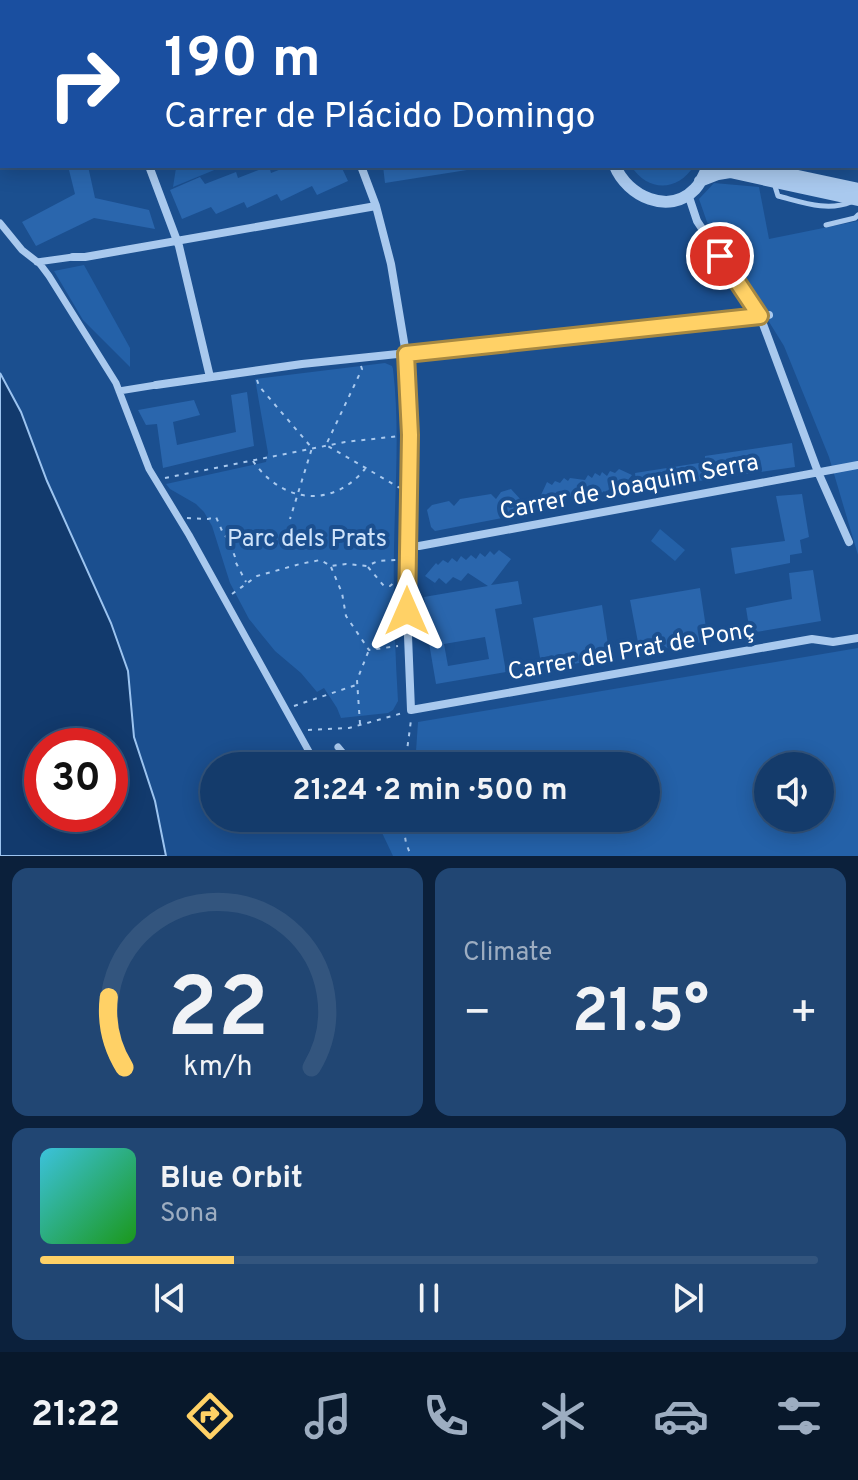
<!DOCTYPE html>
<meta charset="utf-8">
<style>
body{margin:0;font-family:Overpass,sans-serif;background:#214673;color:#f1f3f6;height:100vh;display:flex;flex-direction:column;font-size:30px;white-space:nowrap}
*{box-sizing:border-box;margin:0}
p{font-size:26px;color:#9dadc1}
.icon{flex:none;width:44px;height:44px;fill:none;stroke:currentColor;stroke-width:2;stroke-linecap:round;stroke-linejoin:round}
.map{position:relative;height:856px;overflow:hidden}
.sheet{display:flex;flex-direction:column;gap:12px;padding:12px;background:#0b203b;flex:1}
.sheet>*{flex:none}
.guide{position:absolute;left:0px;top:0px;width:858px;height:168px;box-shadow:0 4px 20px #0003,0 0 0 2px #33557e;background:#1a4fa0;color:#fff;overflow:hidden}
.tools{position:absolute;left:754px;top:752px;display:grid;gap:16px}
.tools a{display:grid;place-items:center;width:80px;height:80px;border-radius:50%;background:#143b6b;box-shadow:0 4px 20px #0003,0 0 0 2px #33557e;font-size:40px}
.speed{position:absolute;left:24px;top:728px;display:flex;gap:16px;font-size:40px;font-weight:700;text-align:center}
.speed>*{display:grid;place-content:center;width:104px;height:104px;border-radius:50%;background:#143b6b;box-shadow:0 4px 20px #0003,0 0 0 2px #33557e;line-height:1}
.speed .limit{border:12px solid #d22;background:#fff;color:#111}
.pin{position:absolute;display:grid;place-items:center;width:68px;height:68px;color:#fff;margin:-34px;border:4px solid #fff;border-radius:50%;box-shadow:0 2px 8px #0007}
.me{position:absolute;width:88px;margin:-44px;rotate:0deg;stroke-linejoin:round;filter:drop-shadow(0 0 6px #0008)}
.turn{display:flex;align-items:center;gap:28px;height:168px;padding:0 32px;font-size:36px}
.turn .icon{width:104px;height:104px;stroke-width:2.5}
.turn b{display:block;font-size:56px;line-height:68px}
.big{font-size:60px;font-weight:700;line-height:1.1}
.sheet .card{flex:1;display:flex;flex-direction:column;justify-content:center;gap:12px;min-width:0;padding:0 28px;border-radius:16px;background:#214673}
.sheet .dial{align-items:center;gap:0}
.dial svg{height:208px;overflow:visible;fill:none;stroke:#33557e;stroke-width:7;stroke-linecap:round;text-anchor:middle}
.dial text{fill:#f1f3f6;stroke:none}
.song{display:flex;align-items:center;gap:24px}
.cover{width:96px;height:96px;border-radius:12px;background:linear-gradient(135deg,hsl(190 70% 55%),hsl(120 70% 35%))}
.played{height:8px;border-radius:4px;background:linear-gradient(90deg,#ffd166 25%,#33557e 25%)}
.keys{display:flex;justify-content:space-around;direction:ltr}
.heat{display:flex;justify-content:space-between;align-items:center;font-size:44px;direction:ltr}
.sheet .tiles{flex:1;display:grid;gap:12px;grid-template-columns:1fr 1fr}
.card:last-child{grid-column:span 2}
.trip{position:absolute;left:200px;top:752px;width:460px;height:80px;border-radius:40px;background:#143b6b;box-shadow:0 4px 20px #0003,0 0 0 2px #33557e;font-weight:700;line-height:80px;text-align:center}
.tabs{display:flex;height:128px;justify-content:space-around;align-items:center;background:#08182b;color:#9dadc1}
.tabs .icon{width:56px;height:56px}
.tabs .active{color:#ffd166}
.tabs b{font-size:36px;color:#f1f3f6}
.map>svg:first-child{display:block}
.green{fill:#2461a8;fill-rule:evenodd}
.water{fill:#123a6d;stroke:#9cc4f0;stroke-width:2;fill-rule:evenodd}
.building{fill:#2a66ad;fill-rule:evenodd}
.lines{fill:none;stroke-linecap:round;stroke-linejoin:round}
.path{stroke:#a9c9ee;stroke-width:2;stroke-dasharray:4 6;stroke-linecap:butt}
.service{stroke:#a9c9ee;stroke-width:5}
.pedestrian{stroke:#a9c9ee;stroke-width:7}
.minor{stroke:#a9c9ee;stroke-width:8}
.tertiary{stroke:#a9c9ee;stroke-width:12}
.route-casing{stroke:#a68842;stroke-width:20}
.route{stroke:#ffd166;stroke-width:14}
.labels{text-anchor:middle;stroke-width:8;stroke-linejoin:round;paint-order:stroke}
.street-label{font-size:24px;fill:#fff;stroke:#1b4f8f}
.park-label{font-size:24px;fill:#cfe3fa;stroke:#1b4f8f}
</style>
<div class="map">
<svg width="858" height="856" viewBox="0 0 858 856">
<rect width="100%" height="100%" fill="#1b4f8f"/>
<path class="green" d="M180,166H224L173,187L176,168Z
M631,166H694C677,192 648,192 631,166Z
M714,183L759,187L769,239L858,221V555L829,457L784,346L707,222L699,199Z
M84,265L130,348V367L83,320L54,271Z
M385,363L392,366L393,369C400,428 395,488 394,548C393,599 395,650 398,701L393,710L388,713L341,718L337,708L324,688L317,692L301,673L275,651L249,619L230,583L212,526L204,512L196,504L170,489L166,484L266,462L268,453L255,379Z
M660,529L685,550L675,561L651,541Z
M858,648V856H393L375,818H646V766H415L418,722ZM768,766H820V818H768Z"/>
<path class="water" d="M0,373L21,412L47,481L111,623L128,671L134,737L155,801L166,856H0ZM42,746H110V814H42Z"/>
<path class="building" d="M68,166H88L95,198L149,210L155,229L94,218L36,246L22,222L75,194Z
M269,166L271,173L289,166H341L348,181L317,195L312,186L281,201L277,194L247,208L244,202L216,214L211,207L182,219L170,190L200,177L205,184L236,172L238,178Z
M383,166H467V170L385,183Z
M247,392L254,446L163,468L157,424L146,425L138,410L194,400L200,415L173,422L177,445L236,432L231,395Z
M792,443L795,467L637,490L635,473L705,462V456Z
M619,469L632,475L621,489L618,485L613,491L610,488L606,493L604,491L599,495L595,493L591,495L586,494L583,497L579,495L574,499L570,496L568,499L564,496L560,500L556,498L551,502L541,495L547,482L552,485L555,481L560,483L564,478L568,481L570,478L585,480L588,475L592,478L595,473L600,476L602,472L607,476L610,471L615,473Z
M511,489L522,501L519,506H522L518,515L435,531L431,527L427,510L432,505L449,501L454,506L460,499L491,494L496,499L501,492Z
M802,494L809,537L800,540L802,553L790,555V563L735,574L731,548L785,541L776,496Z
M499,550L511,559L491,585L518,581L522,604L495,609L506,672L436,684L427,631L430,630L424,597L488,586L468,573L461,581L453,577L446,584L439,578L435,583L425,576L436,563L438,565L443,560L448,563L452,558L457,562L461,556L466,560L471,555L476,559L480,553L485,557L490,551L494,555ZM485,637L489,659L448,666L444,644Z
M813,570L821,621L750,633L746,608L792,599L789,573Z
M700,588L708,641L640,653L630,600Z
M602,605L610,658L542,669L533,618Z"/>
<g class="lines">
<path class="path" d="M303,0L304,2
M567,0L568,2
M361,366L362,369L326,445L400,488
M257,380L259,386L312,448L290,519
M253,461C282,503 332,509 365,469
M165,478L345,442L400,436
M187,518L208,519L216,517L223,533L229,540L235,557V561L246,582
M331,567L342,593L346,616L369,650L398,646
M368,567L384,586H390L396,581
M232,594L257,576L300,564L320,560L331,566L346,564L367,566L378,561L396,560
M294,706L356,685
M360,724L357,680L369,650
M308,730L349,728L403,713
M405,766L411,720
M402,818L406,843L411,856"/>
<path class="service" d="M774,183L778,196C802,202 827,212 851,202
M826,225L855,218L858,215"/>
<path class="pedestrian" d="M0,127H2
M0,223L22,250L40,264L49,276L116,383L149,469L189,535L317,766
M37,262L73,257
M119,391L156,385
M338,747L343,753L346,763L345,766"/>
<path class="minor" d="M159,0V2
M581,0L582,2
M149,166L179,246L210,377
M361,166L376,206L391,264L406,354L410,435L407,611L411,710L812,639L833,642L858,638
M688,194L697,221L760,316L818,472L849,542
M73,257H85L376,206
M156,385L302,364L769,315
M407,546H419L858,465"/>
<path class="tertiary" d="M287,0L288,2
M0,3L2,4
M615,166C627,196 669,216 695,189C701,183 705,173 708,166
M751,166L858,189
M700,181L718,174L730,172L858,200"/>
</g>
<g class="lines">
<defs>
<path id="route" d="M407,611L410,435L406,354L760,316L720,256"/>
</defs>
<use href="#route" class="route-casing"/>
<use href="#route" class="route"/>
</g>
<g class="labels">
<g class="street-label">
<text transform="translate(629 486) rotate(-11)" y="8">Carrer de Joaquim Serra</text>
<text transform="translate(631 650) rotate(-10)" y="8">Carrer del Prat de Ponç</text>
</g>
<g class="park-label">
<text x="307" y="546">Parc dels Prats</text>
</g>
</g>
</svg>
<div class="tools">
<a><svg class="icon" aria-label="sound" viewBox="0 0 24 24"><path d="M4 9h4l5-4v14l-5-4H4zM17 9q2 3 0 6"/></svg></a>
</div>
<div class="speed"><div class="limit">30</div></div>
<div class="pin" style="left:720px;top:256px;background:#d93025"><svg class="icon" aria-label="arrive" viewBox="0 0 24 24"><path d="M6 21V4h12l-3 4 3 4H6"/></svg></div>
<svg class="me" style="left:407px;top:611px" viewBox="-20 -20 40 40"><path d="M0-17L14 15 0 8-14 15z" fill="#ffd166" stroke="#fff" stroke-width="4"/></svg>
<div class="trip">21:24 · 2 min · 500 m</div>
<div class="guide">
<div class="turn"><svg class="icon" aria-label="right" viewBox="0 0 24 24"><path d="M7 20v-9h11M14 6l5 5-5 5"/></svg><div><b>190 m</b>Carrer de Plácido Domingo</div></div>
</div>
</div>
<section class="sheet">
<div class="tiles">
<div class="card dial"><svg viewBox="0 0 100 80">
<path d="M14 69A42 42 0 1 1 86 69"/>
<path d="M14 69A42 42 0 0 1 8 42" stroke="#ffd166"/>
<text x="50" y="56" font-size="32" font-weight="700">22</text>
<text x="50" y="72" font-size="11">km/h</text>
</svg></div>
<div class="card"><p>Climate</p>
<div class="heat"><a>−</a><b class="big">21.5°</b><a>+</a></div>
</div>
<div class="card">
<div class="song"><i class="cover"></i><div><b>Blue Orbit</b><p>Sona</p></div></div>
<div class="played"></div>
<div class="keys"><svg class="icon" aria-label="previous" viewBox="0 0 24 24"><path d="M18 5L8 12l10 7zM5 5v14"/></svg><svg class="icon" aria-label="pause" viewBox="0 0 24 24"><path d="M8 5v14M16 5v14"/></svg><svg class="icon" aria-label="next" viewBox="0 0 24 24"><path d="M6 5l10 7-10 7zM19 5v14"/></svg></div>
</div>
</div>
</section>
<nav class="tabs">
<b>21:22</b>
<svg class="icon active" aria-label="directions" viewBox="0 0 24 24"><path d="M12 3l9 9-9 9-9-9zM9 14v-3h6M13 9l2 2-2 2"/></svg>
<svg class="icon" aria-label="music" viewBox="0 0 24 24"><path d="M9 18V5l10-2v13"/><circle cx="6" cy="18" r="3"/><circle cx="16" cy="16" r="3"/></svg>
<svg class="icon" aria-label="phone" viewBox="0 0 24 24"><path d="M5 4h4l2 5-3 2q2 4 5 5l2-3 5 2v4C11 20 4 13 5 4z"/></svg>
<svg class="icon" aria-label="climate" viewBox="0 0 24 24"><path d="M12 3v18M4 7l16 10M4 17L20 7"/></svg>
<svg class="icon" aria-label="car" viewBox="0 0 24 24"><path d="M5 17H2v-5l4-1 3-4h7l3 4 3 1v5h-3M9 17h6M6 11h13"/><circle cx="7" cy="17" r="2"/><circle cx="17" cy="17" r="2"/></svg>
<svg class="icon" aria-label="filters" viewBox="0 0 24 24"><path d="M4 7h16M4 17h16"/><circle cx="9" cy="7" r="2"/><circle cx="15" cy="17" r="2"/></svg>
</nav>
